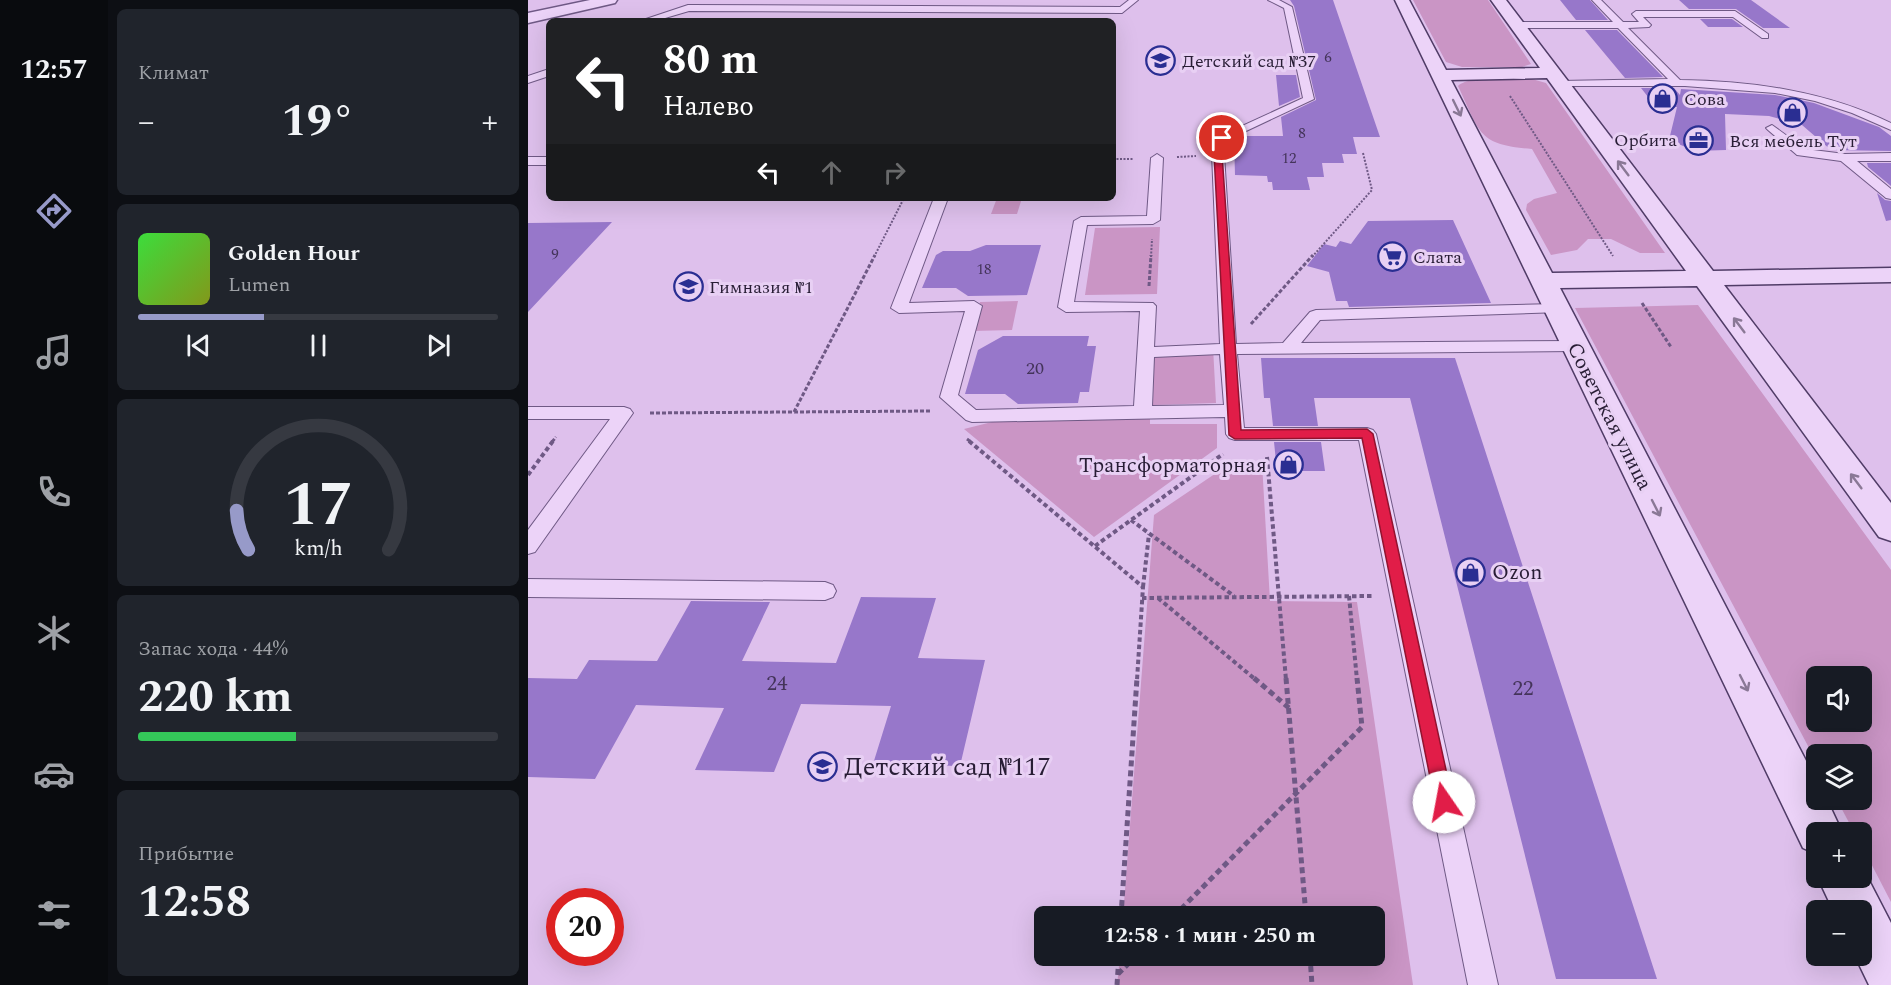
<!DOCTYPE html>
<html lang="ru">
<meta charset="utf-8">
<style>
body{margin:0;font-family:Spectral,serif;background:#20242c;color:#f1f3f6;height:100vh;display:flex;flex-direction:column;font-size:22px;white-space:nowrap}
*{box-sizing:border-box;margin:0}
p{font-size:20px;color:#9ea1a6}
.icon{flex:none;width:33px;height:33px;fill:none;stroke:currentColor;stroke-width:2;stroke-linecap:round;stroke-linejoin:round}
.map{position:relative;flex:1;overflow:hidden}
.side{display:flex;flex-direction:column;gap:9px;padding:9px;background:#0d0f14;width:420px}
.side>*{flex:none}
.guide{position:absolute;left:18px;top:18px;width:570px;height:183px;border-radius:9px;box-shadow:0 6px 24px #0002;background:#202124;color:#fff;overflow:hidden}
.controls{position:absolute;left:1278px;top:666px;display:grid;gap:12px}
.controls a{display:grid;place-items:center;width:66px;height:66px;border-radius:9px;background:#171b24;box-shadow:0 6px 24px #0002;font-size:30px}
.speed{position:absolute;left:18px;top:888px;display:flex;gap:12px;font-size:30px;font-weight:700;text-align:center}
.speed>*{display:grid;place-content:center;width:78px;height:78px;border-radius:50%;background:#171b24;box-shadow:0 6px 24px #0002;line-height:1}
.speed .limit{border:9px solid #d22;background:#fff;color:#111}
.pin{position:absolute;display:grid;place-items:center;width:51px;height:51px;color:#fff;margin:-26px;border:3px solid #fff;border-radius:50%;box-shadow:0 2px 6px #0007}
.me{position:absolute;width:66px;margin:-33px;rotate:348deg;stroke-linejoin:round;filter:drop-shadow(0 0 4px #0008)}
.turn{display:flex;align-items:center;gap:21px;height:126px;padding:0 18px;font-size:27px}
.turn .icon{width:78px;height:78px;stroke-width:2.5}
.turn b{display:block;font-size:42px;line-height:51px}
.lanes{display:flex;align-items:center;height:57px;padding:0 18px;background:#0003;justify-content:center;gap:30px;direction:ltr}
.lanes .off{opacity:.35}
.big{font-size:45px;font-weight:700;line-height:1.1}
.side .tile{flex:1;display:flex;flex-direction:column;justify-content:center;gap:9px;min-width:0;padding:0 21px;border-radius:9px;background:#20242c}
.side .dial{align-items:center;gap:0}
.dial svg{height:156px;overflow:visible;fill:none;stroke:#363941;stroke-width:7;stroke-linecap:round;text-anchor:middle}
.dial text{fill:#f1f3f6;stroke:none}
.song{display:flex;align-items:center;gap:18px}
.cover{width:72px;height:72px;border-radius:9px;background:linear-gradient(135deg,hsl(120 70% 55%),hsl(70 70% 35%))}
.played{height:6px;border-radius:3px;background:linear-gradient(90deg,#979ac9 35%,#363941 35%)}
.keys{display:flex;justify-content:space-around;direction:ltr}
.heat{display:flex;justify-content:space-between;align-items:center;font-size:33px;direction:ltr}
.charge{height:9px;border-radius:4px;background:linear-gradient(90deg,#34c759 44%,#363941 0)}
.trip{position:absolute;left:506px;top:906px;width:351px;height:60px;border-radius:9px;background:#171b24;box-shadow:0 6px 24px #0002;font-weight:700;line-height:60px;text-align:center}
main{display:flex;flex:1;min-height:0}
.tabs{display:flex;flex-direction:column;width:108px;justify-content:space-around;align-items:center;background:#090b0e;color:#9ea1a6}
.tabs .icon{width:42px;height:42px}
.tabs .on{color:#979ac9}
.tabs b{font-size:27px;color:#f1f3f6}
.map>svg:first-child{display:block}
.green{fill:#ca95c5;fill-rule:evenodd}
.building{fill:#9777ca}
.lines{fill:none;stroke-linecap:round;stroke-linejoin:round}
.lane-casing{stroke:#6f5985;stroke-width:2}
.street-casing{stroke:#6f5985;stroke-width:3}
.secondary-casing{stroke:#503c67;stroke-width:3}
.path-far3{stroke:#6f5985;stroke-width:2;stroke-dasharray:2 1.5;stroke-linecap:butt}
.path-far2{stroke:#6f5985;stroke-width:3;stroke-dasharray:4 2;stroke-linecap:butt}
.path-far1{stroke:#6f5985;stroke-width:4;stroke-dasharray:4.5 3;stroke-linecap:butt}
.path{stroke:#6f5985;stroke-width:5;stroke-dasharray:6 4;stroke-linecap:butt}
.lane{fill:#ecd3f8;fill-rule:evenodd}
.street{fill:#ecd3f8;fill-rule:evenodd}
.secondary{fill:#ecd3f8;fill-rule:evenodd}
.oneway{stroke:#8a7896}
.route{fill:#e11d48;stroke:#92132f;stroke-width:1.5}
.labels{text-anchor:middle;stroke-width:6;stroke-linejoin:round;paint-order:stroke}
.far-number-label{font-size:15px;fill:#44345a}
.far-poi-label{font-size:18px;fill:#281d35;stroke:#e8d0f4;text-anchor:start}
.number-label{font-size:18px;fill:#44345a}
.street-label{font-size:21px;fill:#281d35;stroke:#e8d0f4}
.poi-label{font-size:21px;fill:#281d35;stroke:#e8d0f4;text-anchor:end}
.near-number-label{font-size:21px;fill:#44345a}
.near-poi-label{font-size:26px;fill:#281d35;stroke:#e8d0f4;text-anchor:start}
</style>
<main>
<nav class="tabs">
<b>12:57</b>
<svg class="icon on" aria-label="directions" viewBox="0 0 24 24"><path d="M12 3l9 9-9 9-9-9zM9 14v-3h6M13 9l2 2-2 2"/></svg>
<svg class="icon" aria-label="music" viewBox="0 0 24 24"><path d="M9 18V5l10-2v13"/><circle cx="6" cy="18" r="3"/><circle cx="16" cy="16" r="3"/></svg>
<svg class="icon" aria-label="phone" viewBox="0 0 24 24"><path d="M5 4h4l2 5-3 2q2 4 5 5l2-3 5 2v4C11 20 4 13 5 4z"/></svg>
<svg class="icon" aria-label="climate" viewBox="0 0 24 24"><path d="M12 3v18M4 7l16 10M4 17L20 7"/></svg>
<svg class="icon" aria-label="car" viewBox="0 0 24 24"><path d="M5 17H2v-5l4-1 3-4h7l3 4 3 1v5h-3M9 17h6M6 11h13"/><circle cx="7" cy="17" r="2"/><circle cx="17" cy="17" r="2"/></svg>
<svg class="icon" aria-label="filters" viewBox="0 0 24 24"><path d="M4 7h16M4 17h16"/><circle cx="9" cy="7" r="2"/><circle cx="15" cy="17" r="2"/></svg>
</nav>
<section class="side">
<div class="tile"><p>Климат</p>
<div class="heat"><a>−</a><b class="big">19°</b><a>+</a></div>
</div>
<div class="tile">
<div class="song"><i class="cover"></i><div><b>Golden Hour</b><p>Lumen</p></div></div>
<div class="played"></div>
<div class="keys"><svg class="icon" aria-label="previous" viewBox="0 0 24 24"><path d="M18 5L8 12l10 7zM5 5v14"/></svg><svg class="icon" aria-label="pause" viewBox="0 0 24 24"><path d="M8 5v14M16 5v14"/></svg><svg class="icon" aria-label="next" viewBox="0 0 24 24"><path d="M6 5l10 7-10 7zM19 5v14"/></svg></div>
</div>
<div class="tile dial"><svg viewBox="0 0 100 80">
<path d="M14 69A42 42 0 1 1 86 69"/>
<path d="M14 69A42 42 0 0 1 8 49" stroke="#979ac9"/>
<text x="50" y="56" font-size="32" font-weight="700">17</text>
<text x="50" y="72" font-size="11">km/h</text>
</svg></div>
<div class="tile"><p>Запас хода · 44%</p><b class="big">220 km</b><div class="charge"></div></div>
<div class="tile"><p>Прибытие</p><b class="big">12:58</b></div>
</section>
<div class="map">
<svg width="1363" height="985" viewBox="0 0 1363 985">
<rect width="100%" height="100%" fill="#dec0ec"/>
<path class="green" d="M885,0H960L1003,64L994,67H934L918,62Z
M1004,79L1018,83L1137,253H1112L1083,239H1060L1049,250L1023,255L998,210L999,204L1006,199L1029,193L1004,149C949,145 952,132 930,86C941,75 987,79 1004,79Z
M469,198H494L489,214H463Z
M632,227L629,294L557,295L567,228Z
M490,301L484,330L445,331L452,302Z
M1170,305L1363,570V902L1334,846V832H1326L1309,800H1334V754H1288V761L1047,308ZM1288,676H1334V722H1288Z
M685,347L688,403L625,405L626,348Z
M484,417H622V424H689V448L566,537L436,429Z
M703,463H734L742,601L829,602L885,985H589L592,956H846V916H595L626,515Z"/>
<path class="building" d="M762,0H805L852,137H825L829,154H814L816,163H794L796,177H779L782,190H745L744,182H740L739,176L707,175L706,139L714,136H755L753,117L788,100L766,6Z
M1032,0H1062L1080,20H1048Z
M1151,0H1223L1262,28H1235L1208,9H1161Z
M1172,19H1204L1215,27H1180Z
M1057,30H1089L1135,77L1097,78Z
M748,75H768L772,97L751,106Z
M1113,88H1146L1152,95L1153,89L1247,95L1286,103L1351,127L1363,136V151L1303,150L1274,125L1241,116L1197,114L1198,150L1167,151L1141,140L1149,107H1128Z
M1339,163H1363V186L1340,167Z
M1349,193L1357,200L1363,201V220L1358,221Z
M925,220L963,303L821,307L819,301H808L801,272L779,266L796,244L808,247L812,241L823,244L840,221Z
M84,222L0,312V223Z
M458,245H513L499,295L440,296L428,288H394L408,255L415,251H442Z
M475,336H561L559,346H568L561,392H552L550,403L490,404L477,394H437L450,350Z
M733,358H927L1129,979H1028L882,398H786L790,426H745L742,398H736Z
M746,442H793L797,471H749Z
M333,597L408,598L390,658L457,660L432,766L345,764L363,706L273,704L246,772L167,770L196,708L108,705L67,779L0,777V678L49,679L61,660L129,661L163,601L242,602L214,661L308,663Z"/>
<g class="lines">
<defs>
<path id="lane" d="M601,0H610L594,13L161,11L127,21H112L160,5L592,7Z
M740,0H751L764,7L786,99L699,140L696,154L708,344L755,343L782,312L788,310L1028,304L1036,309L1033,312L792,320L773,343L1047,341L1055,346L1047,351L709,354L716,428H839L845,430L848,434L970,985H940L831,440H707L701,438L698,434L697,417L444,422L438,420L412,397L437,311L371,313L363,308L406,198H420L381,303L446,301L454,306L430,395L448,410L606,406L612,311L538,312L530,307L546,221L553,217L619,216L623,158L629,154L635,158L632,220L625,224L559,225L546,302L625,303L628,306L626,347L692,344L684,154L688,138L775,98L756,8ZM692,354L696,405L624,406L626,357Z
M1064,0H1073L1095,22H1111L1104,14L1108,11H1207L1240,34V38H1234L1205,17H1115L1123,25L1121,27L1100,28L1152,80C1225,81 1297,91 1363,123V130L1324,113L1287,101L1247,93L1157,86H1028V82L1032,81L1140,79L1090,28H988L983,25L988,22H1085Z
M21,69V76L0,83V76Z
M1244,125L1277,149L1317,154L1363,153V161H1329L1363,189V199L1358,198L1313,161L1269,155L1240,130L1238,128Z
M0,157H21V165H0Z
M0,407H96L102,409L105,413L7,552L0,554V530L82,419H0Z
M0,579L297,582L305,585L308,591L305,597L297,600L0,597Z"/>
<path id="street" d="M62,0H89L87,3L0,23V13Z"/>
<path id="secondary" d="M867,0H881L918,70L1012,68L963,0H978L1185,271L1363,268V282L1196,285L1363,503V541L1351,537L1169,286L1032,288L1288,780V800H1299L1314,832H1288V854L1275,848ZM1019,78L1158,271L1024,273L923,80Z
M1334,867L1363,923V985H1341L1327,956H1334V910H1305L1290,878H1334Z"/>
</defs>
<use href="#lane" class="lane-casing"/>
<use href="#street" class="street-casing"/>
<use href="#secondary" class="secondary-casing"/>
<path class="path-far3" d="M982,96L1085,256
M649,157L668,156
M585,159H605
M346,257L376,198
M623,257L624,239
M784,257L844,190L835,153"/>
<path class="path-far2" d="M621,286L623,255
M1114,303L1143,347
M723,324L785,255
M266,412L347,255
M122,413L403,411
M439,439L443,442
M24,442L28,437"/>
<path class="path-far1" d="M441,441L615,587L609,680
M739,457L758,680
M0,475L25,441
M603,520L706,596
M567,546L695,454
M615,587L621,534
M821,596L829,680
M614,598L845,596
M630,598L728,680"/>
<path class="path" d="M726,678L761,708
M758,678L778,916
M593,916L609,678
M646,916L834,727L829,678
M782,956L784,985
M590,974L608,956
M589,985L591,956"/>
<use href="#lane" class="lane"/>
<use href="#street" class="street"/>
<use href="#secondary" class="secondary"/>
</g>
<defs><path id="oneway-shaft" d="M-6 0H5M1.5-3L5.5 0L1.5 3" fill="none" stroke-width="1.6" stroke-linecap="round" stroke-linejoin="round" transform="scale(1.5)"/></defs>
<g class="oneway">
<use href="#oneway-shaft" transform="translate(929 108) rotate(64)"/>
<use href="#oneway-shaft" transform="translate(1095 168) rotate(-127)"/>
<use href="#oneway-shaft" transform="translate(1211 325) rotate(-127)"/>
<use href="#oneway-shaft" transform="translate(1328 481) rotate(-127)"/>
<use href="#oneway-shaft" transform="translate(1128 508) rotate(63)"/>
<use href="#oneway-shaft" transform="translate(1216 683) rotate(63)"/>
</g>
<path class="route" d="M694,136L698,138L694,154L713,430L839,429L845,434L925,802L922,808L916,811L909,808L907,802L834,438L707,439L701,435L686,154L690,138Z"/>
<defs>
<symbol id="school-ring" viewBox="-11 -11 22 22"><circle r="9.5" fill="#e8d0f4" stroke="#2a2e92" stroke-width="1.5"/><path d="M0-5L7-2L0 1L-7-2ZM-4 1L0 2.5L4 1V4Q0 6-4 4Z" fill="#2a2e92"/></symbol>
<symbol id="shop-ring" viewBox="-11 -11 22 22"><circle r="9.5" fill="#e8d0f4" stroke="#2a2e92" stroke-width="1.5"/><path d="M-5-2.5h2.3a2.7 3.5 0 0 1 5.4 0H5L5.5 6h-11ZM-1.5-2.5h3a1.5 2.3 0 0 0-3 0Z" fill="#2a2e92"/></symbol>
<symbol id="office-ring" viewBox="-11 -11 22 22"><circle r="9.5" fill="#e8d0f4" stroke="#2a2e92" stroke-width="1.5"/><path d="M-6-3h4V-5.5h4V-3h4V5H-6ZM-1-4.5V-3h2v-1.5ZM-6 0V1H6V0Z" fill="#2a2e92"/></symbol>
<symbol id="supermarket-ring" viewBox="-11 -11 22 22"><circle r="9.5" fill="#e8d0f4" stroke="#2a2e92" stroke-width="1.5"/><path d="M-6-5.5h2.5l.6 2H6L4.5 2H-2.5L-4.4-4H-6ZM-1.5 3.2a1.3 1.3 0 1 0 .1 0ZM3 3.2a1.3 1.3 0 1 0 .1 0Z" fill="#2a2e92"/></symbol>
</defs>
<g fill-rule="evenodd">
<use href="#school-ring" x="616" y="44" width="33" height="33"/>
<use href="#shop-ring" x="1118" y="82" width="33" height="33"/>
<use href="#shop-ring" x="1248" y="96" width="33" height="33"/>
<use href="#office-ring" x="1154" y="124" width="33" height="33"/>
<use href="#supermarket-ring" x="848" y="240" width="33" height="33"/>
<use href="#school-ring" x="144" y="270" width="33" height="33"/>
<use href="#shop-ring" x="744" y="448" width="33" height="33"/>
<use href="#shop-ring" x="926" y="556" width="33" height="33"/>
<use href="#school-ring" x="278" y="750" width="33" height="33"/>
</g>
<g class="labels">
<g class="far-number-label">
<text x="800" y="62">6</text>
<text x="774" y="138">8</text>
<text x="761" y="163">12</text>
<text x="27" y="259">9</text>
<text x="456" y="274">18</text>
</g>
<g class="far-poi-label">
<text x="654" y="67">Детский сад №37</text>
<text x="1156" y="105">Сова</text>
<text x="1149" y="146" text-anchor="end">Орбита</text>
<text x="1265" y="147" text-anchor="middle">Вся мебель Тут</text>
<text x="885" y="263">Слата</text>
<text x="181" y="293">Гимназия №1</text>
</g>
<g class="number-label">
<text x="507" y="374">20</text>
</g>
<g class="street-label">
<text transform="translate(1082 416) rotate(63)" y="7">Советская улица</text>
</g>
<g class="poi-label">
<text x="739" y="472">Трансформаторная</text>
<text x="964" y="579" text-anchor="start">Ozon</text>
</g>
<g class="near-number-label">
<text x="249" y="690">24</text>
<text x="995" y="695">22</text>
</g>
<g class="near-poi-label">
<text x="316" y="775">Детский сад №117</text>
</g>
</g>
</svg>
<div class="controls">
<a><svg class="icon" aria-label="sound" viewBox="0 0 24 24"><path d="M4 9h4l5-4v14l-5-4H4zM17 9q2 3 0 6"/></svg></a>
<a><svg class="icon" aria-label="layers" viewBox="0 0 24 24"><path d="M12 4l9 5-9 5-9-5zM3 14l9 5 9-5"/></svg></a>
<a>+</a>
<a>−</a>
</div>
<div class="speed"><div class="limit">20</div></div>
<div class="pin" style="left:694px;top:138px;background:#d93025"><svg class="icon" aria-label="arrive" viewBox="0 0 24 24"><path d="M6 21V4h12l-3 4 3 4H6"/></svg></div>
<svg class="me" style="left:916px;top:802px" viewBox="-20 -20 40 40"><circle r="19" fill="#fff"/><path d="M0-13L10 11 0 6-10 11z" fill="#e11d48"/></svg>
<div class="trip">12:58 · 1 мин · 250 m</div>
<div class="guide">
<div class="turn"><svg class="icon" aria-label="left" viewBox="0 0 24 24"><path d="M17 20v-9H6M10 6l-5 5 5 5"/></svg><div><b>80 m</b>Налево</div></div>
<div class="lanes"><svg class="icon" aria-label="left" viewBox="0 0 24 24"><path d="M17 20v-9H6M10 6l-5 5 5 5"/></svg><svg class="icon off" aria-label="ahead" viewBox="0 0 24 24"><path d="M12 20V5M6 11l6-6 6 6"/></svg><svg class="icon off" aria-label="right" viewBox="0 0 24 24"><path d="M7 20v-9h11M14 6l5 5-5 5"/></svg></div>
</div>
</div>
</main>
